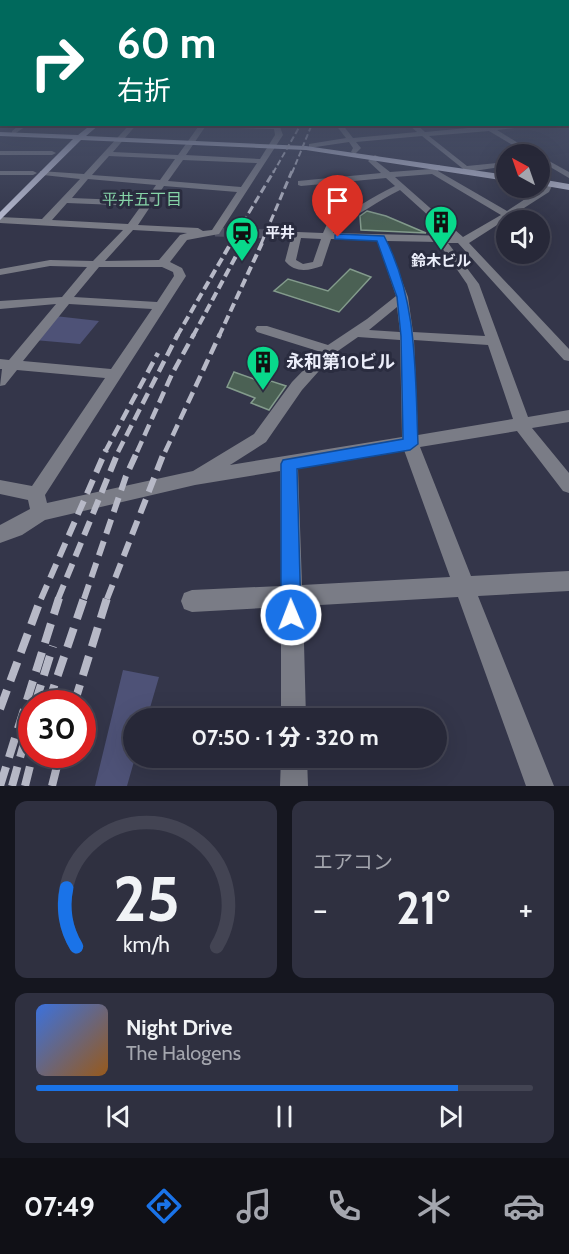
<!DOCTYPE html>
<html lang="ja">
<meta charset="utf-8">
<style>
body{margin:0;font-family:Cabin,"Noto Sans JP",sans-serif;background:#2f3040;color:#f1f3f6;height:100vh;display:flex;flex-direction:column;font-size:22px;white-space:nowrap}
*{box-sizing:border-box;margin:0}
p{font-size:20px;color:#a4a6ae}
.icon{flex:none;width:33px;height:33px;fill:none;stroke:currentColor;stroke-width:2;stroke-linecap:round;stroke-linejoin:round}
.map{position:relative;height:786px;overflow:hidden}
.sheet{display:flex;flex-direction:column;gap:15px;padding:15px;background:#15161f;flex:1}
.sheet>*{flex:none}
.hud{position:absolute;left:0px;top:0px;width:570px;height:126px;box-shadow:0 6px 24px #0002,0 0 0 2px #434453;background:#00695c;color:#fff;overflow:hidden}
.needle{width:39px;rotate:320deg}
.controls{position:absolute;left:496px;top:144px;display:grid;gap:12px}
.controls a{display:grid;place-items:center;width:54px;height:54px;border-radius:50%;background:#272838;box-shadow:0 6px 24px #0002,0 0 0 2px #434453;font-size:30px}
.speed{position:absolute;left:18px;top:690px;display:flex;gap:12px;font-size:30px;font-weight:700;text-align:center}
.speed>*{display:grid;place-content:center;width:78px;height:78px;border-radius:50%;background:#272838;box-shadow:0 6px 24px #0002,0 0 0 2px #434453;line-height:1}
.speed .limit{border:9px solid #d22;background:#fff;color:#111}
.pin{position:absolute;display:grid;place-items:center;width:51px;height:51px;color:#fff;margin:-62px -26px;border-radius:50% 50% 50% 0;rotate:-45deg;box-shadow:0 0 6px #0007}
.pin .icon{rotate:45deg}
.me{position:absolute;width:66px;margin:-33px;rotate:359deg;stroke-linejoin:round;filter:drop-shadow(0 0 4px #0008)}
.turn{display:flex;align-items:center;gap:21px;height:126px;padding:0 18px;font-size:27px}
.turn .icon{width:78px;height:78px;stroke-width:2.5}
.turn b{display:block;font-size:42px;line-height:51px}
.big{font-size:45px;font-weight:800;line-height:1.1}
.sheet .widget{flex:1;display:flex;flex-direction:column;justify-content:center;gap:9px;min-width:0;padding:0 21px;border-radius:12px;background:#2f3040}
.sheet .dial{align-items:center;gap:0}
.dial svg{height:156px;overflow:visible;fill:none;stroke:#434453;stroke-width:7;stroke-linecap:round;text-anchor:middle}
.dial text{fill:#f1f3f6;stroke:none}
.song{display:flex;align-items:center;gap:18px}
.cover{width:72px;height:72px;border-radius:9px;background:linear-gradient(135deg,hsl(220 70% 55%),hsl(30 70% 35%))}
.played{height:6px;border-radius:3px;background:linear-gradient(90deg,#1a73e8 85%,#434453 85%)}
.keys{display:flex;justify-content:space-around;direction:ltr}
.heat{display:flex;justify-content:space-between;align-items:center;font-size:33px;direction:ltr}
.sheet .tiles{flex:1;display:grid;gap:15px;grid-template-columns:1fr 1fr}
.widget:last-child{grid-column:span 2}
.trip{position:absolute;left:123px;top:708px;width:324px;height:60px;border-radius:30px;background:#272838;box-shadow:0 6px 24px #0002,0 0 0 2px #434453;font-weight:800;line-height:60px;text-align:center}
.tab-bar{display:flex;height:96px;justify-content:space-around;align-items:center;background:#101016;color:#a4a6ae}
.tab-bar .icon{width:42px;height:42px}
.tab-bar .current{color:#1a73e8}
.tab-bar b{font-size:27px;color:#f1f3f6}
.map>svg:first-child{display:block}
.green{fill:#4e5277}
.building{fill:#4b6154;stroke:#839b8c;stroke-width:1.5}
.lines{fill:none;stroke-linecap:round;stroke-linejoin:round}
.minor-tunnel{stroke:#505264;stroke-width:9;stroke-dasharray:9 4.5;stroke-linecap:butt}
.minor{fill:#7a7c86;fill-rule:evenodd}
.major{fill:#bcbfd4;fill-rule:evenodd}
.rail-far5{stroke:#b7b9c7;stroke-width:2;stroke-dasharray:6 3;stroke-linecap:butt}
.rail-far4{stroke:#b7b9c7;stroke-width:3;stroke-dasharray:8 4;stroke-linecap:butt}
.rail-far3{stroke:#b7b9c7;stroke-width:4;stroke-dasharray:9 4.5;stroke-linecap:butt}
.rail-far2{stroke:#b7b9c7;stroke-width:4.5;stroke-dasharray:12 6;stroke-linecap:butt}
.rail-far1{stroke:#b7b9c7;stroke-width:6;stroke-dasharray:15 8;stroke-linecap:butt}
.rail{stroke:#b7b9c7;stroke-width:8;stroke-dasharray:20 10;stroke-linecap:butt}
.route{fill:#1a73e8;stroke:#114b97;stroke-width:1.5}
.labels{text-anchor:middle;stroke-width:6;stroke-linejoin:round;paint-order:stroke}
.far-poi-label{font-size:15px;font-weight:bold;fill:#eceefa;stroke:#2a2c3f;text-anchor:start}
.far-neighbourhood-label{font-size:16px;fill:#85d3a7;stroke:#2a2c3f}
.poi-label{font-size:18px;font-weight:bold;fill:#eceefa;stroke:#2a2c3f;text-anchor:start}
</style>
<div class="map">
<svg width="569" height="786" viewBox="0 0 569 786">
<rect width="100%" height="100%" fill="#34364a"/>
<path class="green" d="M55,316L99,321L80,344L34,340Z
M123,670L159,677L147,718H134L135,758L127,786H95Z"/>
<path class="building" d="M367,211L386,216L426,233L361,230L360,216Z
M350,269L371,277L339,312L274,291L288,279L328,291Z
M234,372L268,384L271,381L286,386L269,410L251,403L255,398L227,387Z"/>
<g class="lines">
<path class="minor-tunnel" d="M215,232L272,234"/>
<path class="minor" d="M0,118H2V122H0Z
M568,122H569V127L565,124H568Z
M21,124H29L16,133H12V131Z
M130,124H137L113,152L178,155L198,127L192,124L277,125L280,127L283,135L219,234L187,240L170,262L182,268L186,276L45,495L47,503L193,471L254,434L292,382L321,352L257,332L255,329L257,326H267L328,345L367,319L396,296L377,240L331,239L322,266C308,271 295,273 285,261L291,238L272,237L267,234L272,231L323,233L328,222C351,212 372,197 395,186L386,178L301,186L298,185V181L381,173L368,161L375,155L379,157L376,161L390,172L431,169L434,165H440L438,171L507,211L542,188L546,182L553,184L549,192L469,243L569,349V361L564,360L458,243H448L479,284L528,417L569,410V422L532,428L569,473V493L563,491L517,431L420,447L471,576L569,571V591L478,596L554,786H526L458,597L303,606L306,718H281V607L192,612L184,609L181,601L184,593L192,590L281,586L280,471L195,485L45,520L22,535L0,543V525L30,509L28,500L0,494V480L32,486L105,378L17,370L5,385L0,386L2,369H0V359L9,360L56,304L0,309V301L62,297L87,267L50,266L0,275V269L50,260L93,261L123,230L0,223V217L42,219L80,179L43,175H40V171L84,174ZM205,127L274,129L275,135L260,159L186,155ZM109,156L175,159L160,180L92,175ZM183,160L257,163L241,187L168,181ZM432,174L501,215L463,237L395,177ZM88,179L156,185L145,201L72,198ZM164,186L237,192L212,230L203,231L198,228L138,225ZM400,190L451,236L333,233L335,226C358,216 378,201 400,190ZM67,203L141,206L128,224L52,220ZM133,230L187,233L180,235L159,260L105,261ZM301,238L321,239L313,262L303,264L296,260ZM387,241L438,242L467,284L485,336L413,332L408,297ZM99,267H162L173,272L174,276L157,302L74,297ZM69,304L152,309L111,369L23,361ZM397,307L400,332L369,330ZM358,337L400,340L402,437L230,465L266,442L302,390L335,353ZM414,340L488,345L513,419L418,435ZM404,450L450,577L302,585L298,468Z
M335,124H342L353,138L417,132L408,124H416L425,132L489,126L549,124L497,130L536,154H528L489,131L429,136L467,166L507,162V166L467,172L422,136L356,142L361,148L355,154L351,152L353,148L349,142L309,148V144L346,138Z
M0,151H52L56,153L52,155H0Z
M540,156L569,172V178L540,161Z
M0,171H33L37,173L33,175H0Z
M281,758H307L308,786H280Z"/>
<path class="major" d="M92,124H100L86,136L306,146L507,175V181L306,150L81,140L0,220V212L73,139L0,136V132L78,135Z
M540,179L569,184V190L540,185Z"/>
<path class="rail-far5" d="M273,173L301,124
M292,173L312,124"/>
<path class="rail-far4" d="M230,244L274,171
M242,244L247,235
M261,244L292,171"/>
<path class="rail-far3" d="M177,336L231,243
M193,336L243,243
M219,336L262,243"/>
<path class="rail-far2" d="M105,452L158,353
M118,452L178,334
M137,452L172,374L194,334
M165,452L220,334"/>
<path class="rail-far1" d="M41,599L106,450
M58,599L119,450
M84,599L126,476L138,450
M107,599L165,450"/>
<path class="rail" d="M35,704L53,646
M48,704L84,598
M74,704L107,598
M0,709L41,598
M0,786L59,598
M12,786L32,715
M25,786L33,754
M52,786L60,754"/>
</g>
<linearGradient id="sky" x2="0" y2="1"><stop stop-color="#1d1e29"/><stop offset="0.51" stop-color="#4a526b"/><stop offset="1" stop-color="#4a526b" stop-opacity="0"/></linearGradient>
<rect width="569" height="226" fill="url(#sky)"/>
<path class="route" d="M338,234L384,236C418,300 415,373 418,444L410,450L297,469L301,615L298,622L291,625L284,622L281,615V464L283,460L403,439L401,336L397,297L377,241L335,239V235Z"/>
<defs>
<symbol id="building-pin" viewBox="-11 -11 22 30"><path d="M0 17L-7.5 6A9.5 9.5 0 1 1 7.5 6Z" fill="#08d98b" stroke="#2a2c3f"/><path d="M-4-6H4V6H1V3H-1V6H-4ZM-2.5-4.3h1.7v1.8h-1.7ZM.8-4.3h1.7v1.8H.8ZM-2.5-1h1.7V.8h-1.7ZM.8-1h1.7V.8H.8Z" fill="#111"/></symbol>
<symbol id="station-pin" viewBox="-11 -11 22 30"><path d="M0 17L-7.5 6A9.5 9.5 0 1 1 7.5 6Z" fill="#08d98b" stroke="#2a2c3f"/><path d="M-3-6H3Q5-6 5-4V2Q5 4 3 4L4.5 6H3L1.5 4h-3L-3 6H-4.5L-3 4Q-5 4-5 2V-4Q-5-6-3-6ZM-3.5-4v3h7v-3ZM-3.5 1v1.5H-2V1ZM2 1v1.5H3.5V1Z" fill="#111"/></symbol>
</defs>
<g fill-rule="evenodd">
<use href="#building-pin" x="422" y="203" width="38" height="52"/>
<use href="#station-pin" x="223" y="214" width="38" height="52"/>
<use href="#building-pin" x="244" y="343" width="38" height="52"/>
</g>
<g class="labels">
<g class="far-poi-label">
<text x="265" y="238">平井</text>
<text x="441" y="266" text-anchor="middle">鈴木ビル</text>
</g>
<g class="far-neighbourhood-label">
<text x="142" y="205">平井五丁目</text>
</g>
<g class="poi-label">
<text x="286" y="368">永和第10ビル</text>
</g>
</g>
</svg>
<div class="controls">
<a><svg class="needle" viewBox="-14 -14 28 28"><path d="M0-13l5 13h-10z" fill="#e53935"/><path d="M0 13l5-13h-10z" fill="#a4a6ae"/></svg></a>
<a><svg class="icon" aria-label="sound" viewBox="0 0 24 24"><path d="M4 9h4l5-4v14l-5-4H4zM17 9q2 3 0 6"/></svg></a>
</div>
<div class="speed"><div class="limit">30</div></div>
<div class="pin" style="left:338px;top:237px;background:#d93025"><svg class="icon" aria-label="arrive" viewBox="0 0 24 24"><path d="M6 21V4h12l-3 4 3 4H6"/></svg></div>
<svg class="me" style="left:291px;top:615px" viewBox="-20 -20 40 40"><circle r="17" fill="#1a73e8" stroke="#fff" stroke-width="3"/><path d="M0-11L8 9 0 5-8 9z" fill="#fff"/></svg>
<div class="trip">07:50 · 1 分 · 320 m</div>
<div class="hud">
<div class="turn"><svg class="icon" aria-label="right" viewBox="0 0 24 24"><path d="M7 20v-9h11M14 6l5 5-5 5"/></svg><div><b>60 m</b>右折</div></div>
</div>
</div>
<section class="sheet">
<div class="tiles">
<div class="widget dial"><svg viewBox="0 0 100 80">
<path d="M14 69A42 42 0 1 1 86 69"/>
<path d="M14 69A42 42 0 0 1 9 39" stroke="#1a73e8"/>
<text x="50" y="56" font-size="32" font-weight="700">25</text>
<text x="50" y="72" font-size="11">km/h</text>
</svg></div>
<div class="widget"><p>エアコン</p>
<div class="heat"><a>−</a><b class="big">21°</b><a>+</a></div>
</div>
<div class="widget">
<div class="song"><i class="cover"></i><div><b>Night Drive</b><p>The Halogens</p></div></div>
<div class="played"></div>
<div class="keys"><svg class="icon" aria-label="previous" viewBox="0 0 24 24"><path d="M18 5L8 12l10 7zM5 5v14"/></svg><svg class="icon" aria-label="pause" viewBox="0 0 24 24"><path d="M8 5v14M16 5v14"/></svg><svg class="icon" aria-label="next" viewBox="0 0 24 24"><path d="M6 5l10 7-10 7zM19 5v14"/></svg></div>
</div>
</div>
</section>
<nav class="tab-bar">
<b>07:49</b>
<svg class="icon current" aria-label="directions" viewBox="0 0 24 24"><path d="M12 3l9 9-9 9-9-9zM9 14v-3h6M13 9l2 2-2 2"/></svg>
<svg class="icon" aria-label="music" viewBox="0 0 24 24"><path d="M9 18V5l10-2v13"/><circle cx="6" cy="18" r="3"/><circle cx="16" cy="16" r="3"/></svg>
<svg class="icon" aria-label="phone" viewBox="0 0 24 24"><path d="M5 4h4l2 5-3 2q2 4 5 5l2-3 5 2v4C11 20 4 13 5 4z"/></svg>
<svg class="icon" aria-label="climate" viewBox="0 0 24 24"><path d="M12 3v18M4 7l16 10M4 17L20 7"/></svg>
<svg class="icon" aria-label="car" viewBox="0 0 24 24"><path d="M5 17H2v-5l4-1 3-4h7l3 4 3 1v5h-3M9 17h6M6 11h13"/><circle cx="7" cy="17" r="2"/><circle cx="17" cy="17" r="2"/></svg>
</nav>
